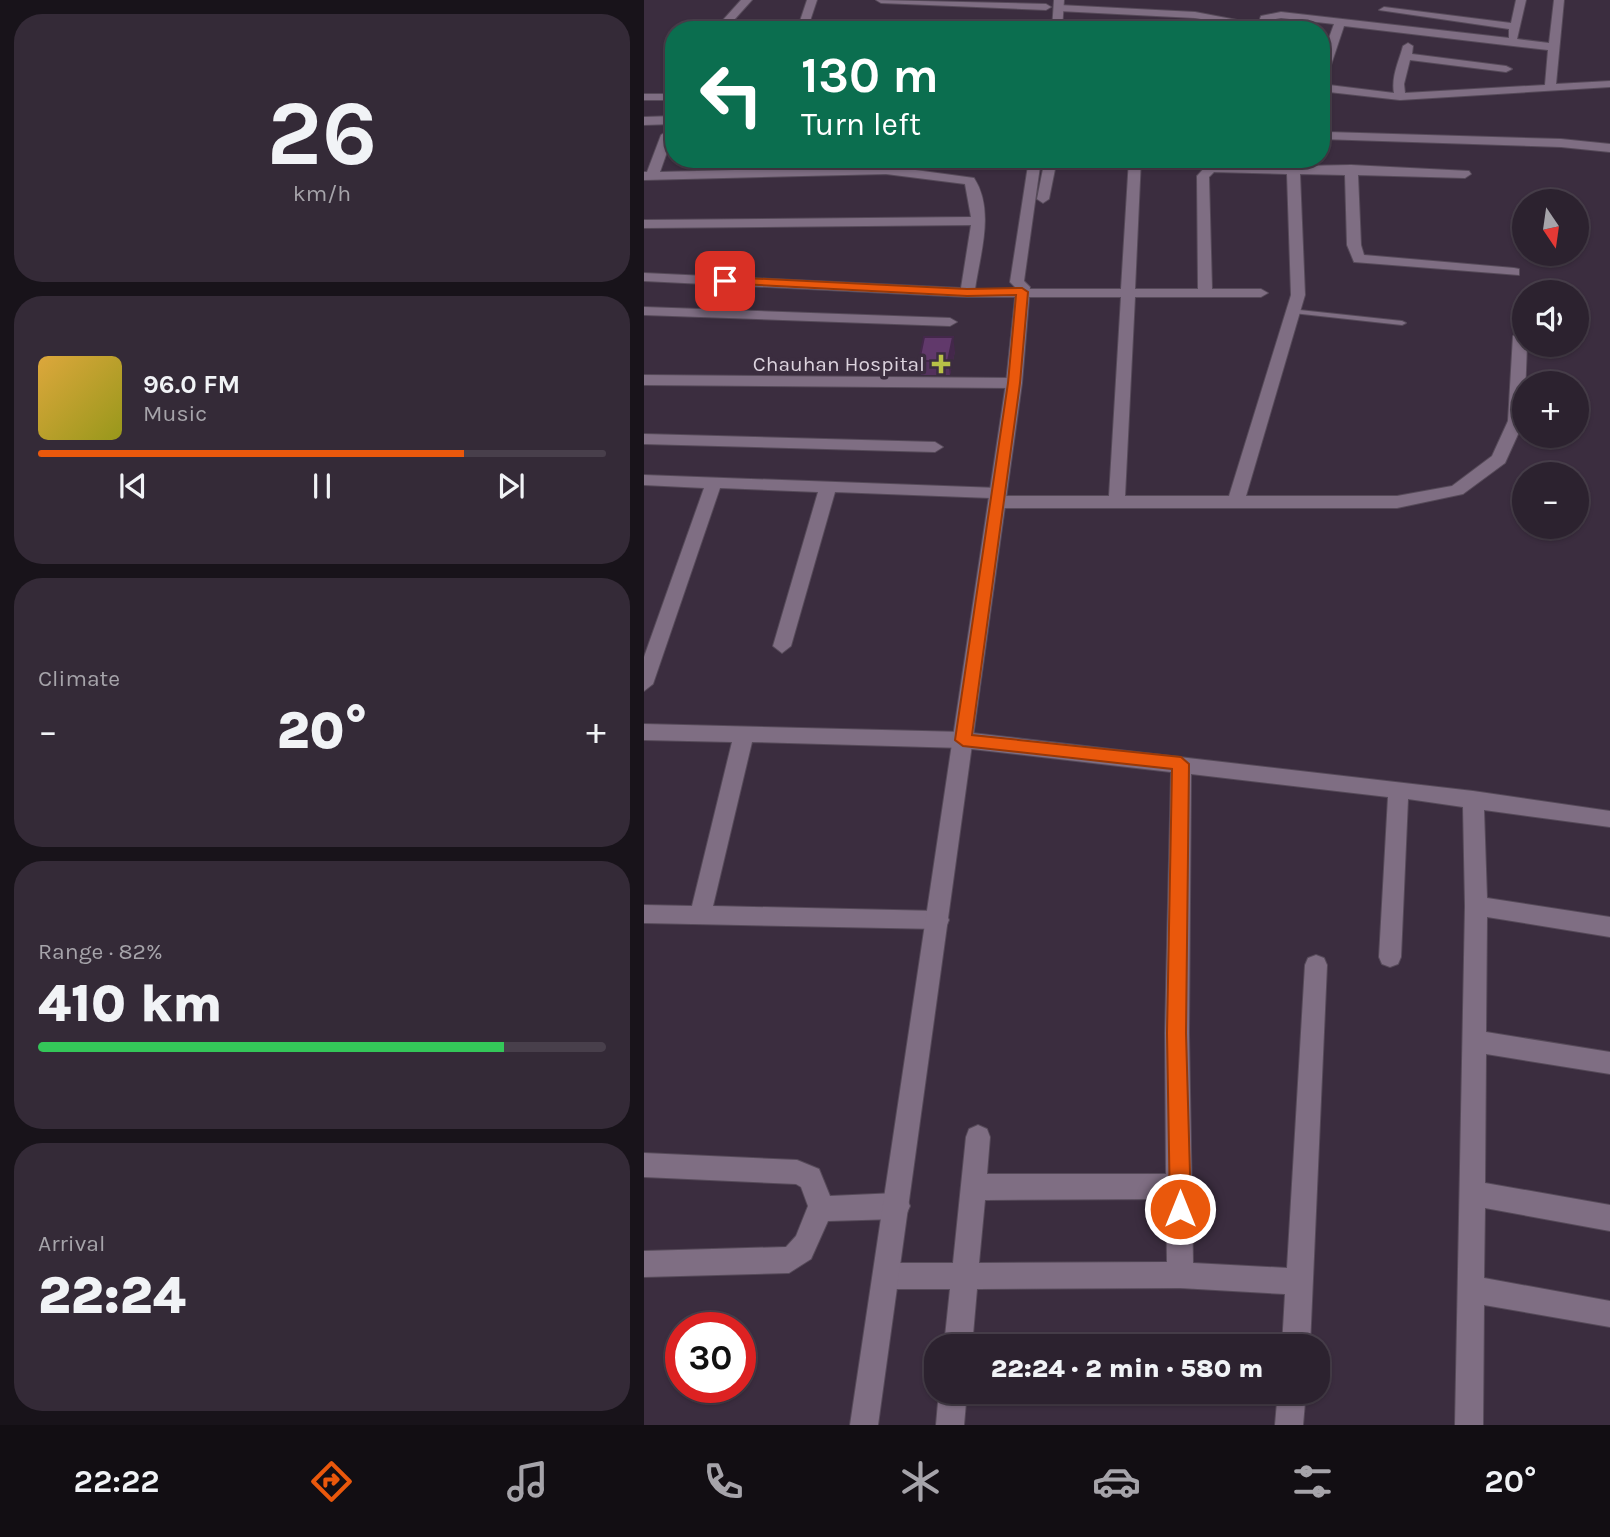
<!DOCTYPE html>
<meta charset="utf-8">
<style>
body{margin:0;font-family:Karla,sans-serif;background:#342a37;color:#f1f3f6;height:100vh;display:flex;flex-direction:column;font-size:26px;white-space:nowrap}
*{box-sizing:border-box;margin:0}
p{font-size:23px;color:#a6a4aa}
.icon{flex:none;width:38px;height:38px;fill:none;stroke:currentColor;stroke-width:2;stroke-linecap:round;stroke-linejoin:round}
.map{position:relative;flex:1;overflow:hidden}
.side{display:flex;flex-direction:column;gap:14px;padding:14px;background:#18131a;width:644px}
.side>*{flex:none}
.guide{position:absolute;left:21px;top:21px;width:665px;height:147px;border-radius:28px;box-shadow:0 2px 5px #0004,0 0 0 2px #483f4b;background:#0b6e4f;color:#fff;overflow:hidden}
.needle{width:46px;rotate:167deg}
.fabs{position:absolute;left:868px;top:189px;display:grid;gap:14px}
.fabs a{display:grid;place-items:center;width:77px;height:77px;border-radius:50%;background:#2c222f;box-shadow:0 2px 5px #0004,0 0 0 2px #483f4b;font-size:35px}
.speed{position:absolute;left:21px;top:1312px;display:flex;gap:14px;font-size:35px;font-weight:700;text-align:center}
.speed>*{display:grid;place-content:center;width:91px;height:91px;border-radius:50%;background:#2c222f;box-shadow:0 2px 5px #0004,0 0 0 2px #483f4b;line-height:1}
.speed .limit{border:10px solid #d22;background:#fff;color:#111}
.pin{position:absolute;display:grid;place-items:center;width:60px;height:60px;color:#fff;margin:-30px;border-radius:14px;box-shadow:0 4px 10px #0006}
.me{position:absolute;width:77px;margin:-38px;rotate:0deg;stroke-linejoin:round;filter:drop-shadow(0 0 5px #0008)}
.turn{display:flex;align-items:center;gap:24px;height:147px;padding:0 21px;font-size:32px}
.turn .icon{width:91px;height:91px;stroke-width:2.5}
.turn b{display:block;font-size:49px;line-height:60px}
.big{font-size:52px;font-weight:800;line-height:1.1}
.side .tile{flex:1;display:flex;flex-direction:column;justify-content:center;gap:10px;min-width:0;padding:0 24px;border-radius:28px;background:#342a37}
.side .dial{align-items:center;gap:0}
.dial b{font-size:91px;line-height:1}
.song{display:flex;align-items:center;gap:21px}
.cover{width:84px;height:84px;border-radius:10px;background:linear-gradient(135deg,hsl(40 70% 55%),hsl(60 70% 35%))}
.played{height:7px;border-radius:4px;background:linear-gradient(90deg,#ea580c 75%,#483f4b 75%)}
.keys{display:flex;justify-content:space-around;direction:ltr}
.heat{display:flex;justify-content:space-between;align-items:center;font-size:38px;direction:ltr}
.charge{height:10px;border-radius:5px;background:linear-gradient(90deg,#34c759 82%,#483f4b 0)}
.trip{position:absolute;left:280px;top:1334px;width:406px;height:70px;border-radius:28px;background:#2c222f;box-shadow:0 2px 5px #0004,0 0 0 2px #483f4b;font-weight:800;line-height:70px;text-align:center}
.tab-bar{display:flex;height:112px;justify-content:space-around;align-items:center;background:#120e13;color:#a6a4aa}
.tab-bar .icon{width:49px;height:49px}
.tab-bar .selected{color:#ea580c}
.tab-bar b{font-size:32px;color:#f1f3f6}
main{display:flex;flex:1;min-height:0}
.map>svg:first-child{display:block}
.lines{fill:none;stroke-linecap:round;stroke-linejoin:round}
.service-casing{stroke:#564a59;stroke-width:2}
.minor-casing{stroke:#564a59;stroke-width:2}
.tertiary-casing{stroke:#564a59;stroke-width:2}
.service{fill:#7f6e83;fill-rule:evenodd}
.minor{fill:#7f6e83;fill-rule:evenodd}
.tertiary{fill:#7f6e83;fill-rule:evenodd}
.wall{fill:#53315c}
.shaded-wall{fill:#44284b}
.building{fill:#61396b;stroke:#44284b;stroke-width:2}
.route{fill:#ea580c;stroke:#983908;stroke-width:2}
.poi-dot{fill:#b8c147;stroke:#3b2d3f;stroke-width:2.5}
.labels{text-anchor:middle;stroke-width:7;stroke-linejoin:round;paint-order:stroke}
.far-poi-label{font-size:21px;fill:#dcd3de;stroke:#3b2d3f;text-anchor:end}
</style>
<main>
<section class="side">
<div class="tile dial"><b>26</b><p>km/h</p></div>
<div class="tile">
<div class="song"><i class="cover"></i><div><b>96.0 FM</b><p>Music</p></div></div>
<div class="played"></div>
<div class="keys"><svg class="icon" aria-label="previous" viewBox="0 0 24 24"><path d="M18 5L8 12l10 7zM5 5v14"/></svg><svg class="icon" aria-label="pause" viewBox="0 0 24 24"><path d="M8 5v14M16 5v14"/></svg><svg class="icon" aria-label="next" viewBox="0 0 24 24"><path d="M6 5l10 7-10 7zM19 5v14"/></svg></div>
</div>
<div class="tile"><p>Climate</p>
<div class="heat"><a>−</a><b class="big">20°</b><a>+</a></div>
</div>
<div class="tile"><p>Range · 82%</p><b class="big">410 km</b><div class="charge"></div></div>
<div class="tile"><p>Arrival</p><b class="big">22:24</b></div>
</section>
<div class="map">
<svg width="966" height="1425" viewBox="0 0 966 1425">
<rect width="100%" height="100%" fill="#3b2d3f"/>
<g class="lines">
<defs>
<path id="service" d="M646,309L758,321L762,323L758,325L649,313H646Z"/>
<path id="minor" d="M97,0H108L81,30H70Z
M163,0H173L163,30H153Z
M232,0L402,4L407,7L402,10L237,3Z
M872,0H882L873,39L905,43L910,0H920L912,84L966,81V87L756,100L685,92L683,132L917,139L966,144V152L917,147L677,139V60L690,24L637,18L626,20L623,30L551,18L415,11L410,8L415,5L551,12L614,24L617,16L637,12L865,38V29L735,10L740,7L867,23ZM700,26L904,50L901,85L761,93L760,84L766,60L862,72L868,69L862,66L768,54L769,46L764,43L759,46C755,61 747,77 750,93L685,85L686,68Z
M0,94H30V100H0Z
M30,116V124L0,125V117Z
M23,131L29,135L16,172L242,166L330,178C351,210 336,254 331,289H477L485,159H497L491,289H554L553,176L563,165L643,166V159H655L656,166L707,165L825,171L827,174L821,178L714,175L717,245L720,255L870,268L875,269V275L710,262L703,245L701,175L656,174L661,295L602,496H753L808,486L848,456L864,421L869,336L876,332L880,333V345H883L880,421L861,463L819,494L753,508H353L347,506L345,502L347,498L191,492L147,646L138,653L129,646L174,492L76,488L9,684L0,691V657L60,488L0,485V475L354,488L360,489V496H465L477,297H323L0,281V273L317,288L327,225L0,228V220L327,217L321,184L242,174L0,180V172H3L17,135ZM570,172L643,174L647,295L585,496H481L491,297H617L624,293L617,289H568L565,177Z
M0,307L306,318L313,322L306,326L0,315Z
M0,375L370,378L378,383L370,388L0,385Z
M0,434L291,442L299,447L291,452L0,444Z
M0,724L319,732L829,791L966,811V827L840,810L843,898L966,917V937L843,917L842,1032L966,1052V1074L842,1054L841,1183L966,1205V1231L841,1208L840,1278L966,1301V1327L840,1305L839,1425H811L821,906L819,807L764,799L757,957L754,964L746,967L738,964L735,957L744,797L547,774L545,1033L549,1263L643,1268L661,965L664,958L672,955L680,958L683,965L666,1346H638L641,1294L536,1288L333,1289L328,1346H300L306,1289H243L234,1285L230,1276L234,1267L243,1263H309L322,1137L325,1129L334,1125L343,1129L346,1137L343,1174H522L521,1033L527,772L319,748L108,742L69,906L294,911L302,913L305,920L302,927L294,929L0,923V905L48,906L88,742L0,740ZM522,1199L523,1262L335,1263L341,1200Z
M0,1153L153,1160L175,1169L186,1196L253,1193L262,1197L266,1206L262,1215L253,1219L184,1221L167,1259L145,1273L0,1277V1251L142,1247L152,1236L164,1206L157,1187L152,1184L0,1177Z
M295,1391H323L320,1425H292Z
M634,1391H662L659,1425H631Z"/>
<path id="tertiary" d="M410,0H420L418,30H408Z
M385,159H397L380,281L386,287L378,383L234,1425H206L362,383L372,288L366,282Z
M401,159H413L405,199L399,203L393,199Z"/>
</defs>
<use href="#service" class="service-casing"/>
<use href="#minor" class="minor-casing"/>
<use href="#tertiary" class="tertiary-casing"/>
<use href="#service" class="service"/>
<use href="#minor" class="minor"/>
<use href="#tertiary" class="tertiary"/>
</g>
<path class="wall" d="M311,351L306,375H277L275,361Z"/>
<path class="shaded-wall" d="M309,337L311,351L306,375L304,361Z"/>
<path class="building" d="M280,337H309L304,361H275Z"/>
<path class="route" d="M81,277L323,289L378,288L384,292L376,383L328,735L537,757L545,764L542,1033L547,1209L543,1216L536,1219L529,1216L526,1209L523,1033L528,769L319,746L311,740L364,383L372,295L323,296L77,283V278Z"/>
<path class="poi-dot" d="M293.5 353.5h7v7h7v7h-7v7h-7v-7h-7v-7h7z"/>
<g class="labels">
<g class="far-poi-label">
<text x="281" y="371">Chauhan Hospital</text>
</g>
</g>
</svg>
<div class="fabs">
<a><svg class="needle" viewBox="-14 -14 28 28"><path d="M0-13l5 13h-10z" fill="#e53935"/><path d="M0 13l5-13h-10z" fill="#a6a4aa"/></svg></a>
<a><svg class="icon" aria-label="sound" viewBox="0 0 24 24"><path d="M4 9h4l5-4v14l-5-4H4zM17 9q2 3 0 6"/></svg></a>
<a>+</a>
<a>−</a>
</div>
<div class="speed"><div class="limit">30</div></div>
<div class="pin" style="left:81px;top:281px;background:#d93025"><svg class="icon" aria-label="arrive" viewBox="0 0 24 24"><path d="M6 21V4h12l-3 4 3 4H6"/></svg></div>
<svg class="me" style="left:536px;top:1209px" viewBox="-20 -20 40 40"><circle r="17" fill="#ea580c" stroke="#fff" stroke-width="3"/><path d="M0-11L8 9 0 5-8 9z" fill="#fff"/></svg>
<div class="trip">22:24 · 2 min · 580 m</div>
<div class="guide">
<div class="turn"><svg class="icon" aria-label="left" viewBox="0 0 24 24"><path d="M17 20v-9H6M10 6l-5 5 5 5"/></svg><div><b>130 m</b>Turn left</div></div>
</div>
</div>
</main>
<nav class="tab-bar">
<b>22:22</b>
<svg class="icon selected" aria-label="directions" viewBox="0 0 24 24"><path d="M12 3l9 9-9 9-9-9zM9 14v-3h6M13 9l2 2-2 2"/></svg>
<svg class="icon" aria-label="music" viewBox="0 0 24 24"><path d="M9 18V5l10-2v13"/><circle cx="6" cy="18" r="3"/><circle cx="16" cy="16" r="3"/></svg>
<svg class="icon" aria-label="phone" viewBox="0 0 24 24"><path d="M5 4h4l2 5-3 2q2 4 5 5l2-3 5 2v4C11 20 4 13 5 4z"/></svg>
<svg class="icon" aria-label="climate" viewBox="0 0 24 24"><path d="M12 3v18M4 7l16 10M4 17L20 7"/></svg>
<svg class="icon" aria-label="car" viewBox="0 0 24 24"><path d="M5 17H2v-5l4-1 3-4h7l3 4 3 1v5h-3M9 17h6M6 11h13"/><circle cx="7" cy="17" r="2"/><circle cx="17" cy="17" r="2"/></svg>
<svg class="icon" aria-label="filters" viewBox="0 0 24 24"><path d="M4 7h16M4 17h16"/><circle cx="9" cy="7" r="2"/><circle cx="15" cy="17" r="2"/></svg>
<b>20°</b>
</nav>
